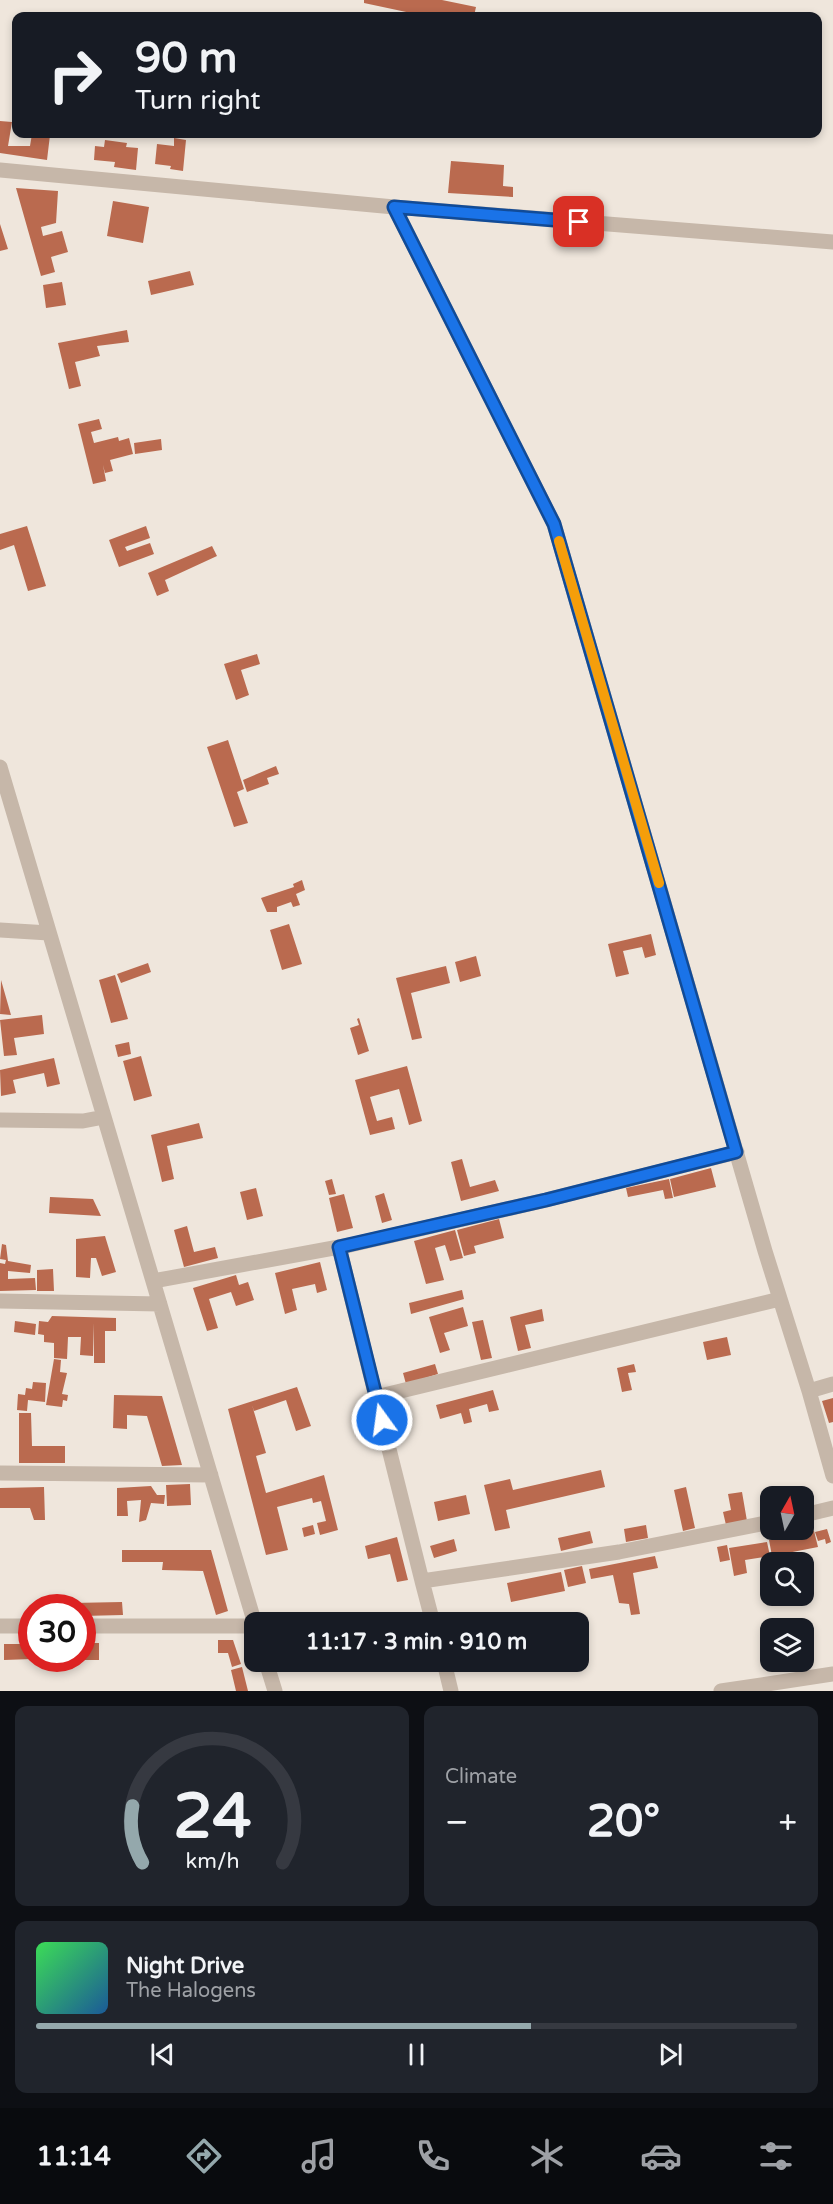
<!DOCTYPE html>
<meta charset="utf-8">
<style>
body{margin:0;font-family:"Varela Round",sans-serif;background:#20242c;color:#f1f3f6;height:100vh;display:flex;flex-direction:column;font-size:22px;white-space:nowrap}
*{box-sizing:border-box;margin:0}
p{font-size:20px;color:#9ea1a6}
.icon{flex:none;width:33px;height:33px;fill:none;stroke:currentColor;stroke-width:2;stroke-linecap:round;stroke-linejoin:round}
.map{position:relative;height:1691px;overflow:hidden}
.panel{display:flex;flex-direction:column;gap:15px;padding:15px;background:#0d0f14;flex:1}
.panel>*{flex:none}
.guide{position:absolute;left:12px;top:12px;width:810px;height:126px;border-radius:12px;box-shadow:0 3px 9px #0003;background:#171b24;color:#f1f3f6;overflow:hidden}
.needle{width:39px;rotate:9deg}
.tools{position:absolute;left:760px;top:1486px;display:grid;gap:12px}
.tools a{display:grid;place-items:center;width:54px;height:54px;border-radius:12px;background:#171b24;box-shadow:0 3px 9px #0003;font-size:30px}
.speed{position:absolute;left:18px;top:1594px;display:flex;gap:12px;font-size:30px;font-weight:700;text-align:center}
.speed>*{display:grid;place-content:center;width:78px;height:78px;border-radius:50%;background:#171b24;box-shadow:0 3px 9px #0003;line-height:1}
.speed .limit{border:9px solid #d22;background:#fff;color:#111}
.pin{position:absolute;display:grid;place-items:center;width:51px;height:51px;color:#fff;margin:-26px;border-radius:12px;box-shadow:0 3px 9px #0006}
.me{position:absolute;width:66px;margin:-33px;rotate:346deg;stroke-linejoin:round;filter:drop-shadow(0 0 4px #0008)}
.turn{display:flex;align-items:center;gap:21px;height:126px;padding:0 24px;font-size:27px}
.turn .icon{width:78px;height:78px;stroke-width:2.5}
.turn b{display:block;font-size:42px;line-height:51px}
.big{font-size:45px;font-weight:700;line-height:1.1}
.panel .card{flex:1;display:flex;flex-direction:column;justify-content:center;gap:9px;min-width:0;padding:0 21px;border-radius:12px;background:#20242c}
.panel .dial{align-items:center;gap:0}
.dial svg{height:156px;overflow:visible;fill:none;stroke:#363941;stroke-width:7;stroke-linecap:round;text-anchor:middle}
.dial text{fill:#f1f3f6;stroke:none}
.song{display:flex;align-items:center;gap:18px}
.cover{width:72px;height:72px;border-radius:9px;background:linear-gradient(135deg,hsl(130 70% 55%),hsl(210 70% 35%))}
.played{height:6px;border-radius:3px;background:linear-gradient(90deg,#94a8ac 65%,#363941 65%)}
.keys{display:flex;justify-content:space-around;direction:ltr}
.heat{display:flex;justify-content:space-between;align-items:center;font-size:33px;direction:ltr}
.panel .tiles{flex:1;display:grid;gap:15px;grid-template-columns:1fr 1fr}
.card:last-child{grid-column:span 2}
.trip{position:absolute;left:244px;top:1612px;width:345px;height:60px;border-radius:12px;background:#171b24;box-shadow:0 3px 9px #0003;font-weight:700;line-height:60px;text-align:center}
.tab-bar{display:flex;height:96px;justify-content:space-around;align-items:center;background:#090b0e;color:#9ea1a6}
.tab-bar .icon{width:42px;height:42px}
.tab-bar .selected{color:#94a8ac}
.tab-bar b{font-size:27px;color:#f1f3f6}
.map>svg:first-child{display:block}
.building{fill:#ba6a4f}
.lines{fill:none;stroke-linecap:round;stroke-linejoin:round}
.minor{stroke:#c6b7a9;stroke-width:15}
.route-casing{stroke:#114b97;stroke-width:15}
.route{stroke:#1a73e8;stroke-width:10}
.slow{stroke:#f59e0b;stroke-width:10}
</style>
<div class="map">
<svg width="833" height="1691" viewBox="0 0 833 1691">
<rect width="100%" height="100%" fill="#efe6dc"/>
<path class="building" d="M364,0H442L476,7L474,16H425L364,3Z
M0,121L12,122L8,146H30L32,134L50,135L47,160L0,153Z
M174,138L186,140L183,171L170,169L171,166L155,164L157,144L174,146Z
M105,140L127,143L126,147L138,148L136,170L114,167L115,162L94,160L95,146L104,147Z
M451,161L504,165L503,186L513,187V197L448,193Z
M16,188L58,191L56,223L41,227L43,236L62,231L68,252L51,257L55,272L41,276Z
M113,201L149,207L143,243L107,236Z
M0,224L8,249L0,251Z
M190,271L194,285L151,295L148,281Z
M62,282L66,305L46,308L43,285Z
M127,330L129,342L97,346L100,356L75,362L81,386L69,389L58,343Z
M99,419L102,429L91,432L94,443L118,437L119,441L129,438L133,454L110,460L113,471L105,473L103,465L106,481L93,484L78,424Z
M161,439L162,450L135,454L134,443Z
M27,526L46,586L28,591L14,545L0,550V534Z
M146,526L150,538L125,547L127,551L150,543L154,554L119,567L109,540Z
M212,546L217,556L165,580L169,591L157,596L148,573Z
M257,654L260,664L241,670L249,695L236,700L224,664Z
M228,740L244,789L237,792L248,823L234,827L207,747Z
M276,766L279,774L267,778L269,784L247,792L243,780Z
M302,880L305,890L296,894L300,905L293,907L291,902L277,907V912H267L261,898L294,887L293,884Z
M289,924L302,964L282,970L270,930Z
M651,934L656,955L645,958L642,947L623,951L629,974L616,977L608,944Z
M476,956L481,976L460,982L455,962Z
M148,963L151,972L121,983L117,974Z
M446,966L450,983L411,993L422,1038L412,1040L396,978Z
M115,975L128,1019L111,1023L99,980Z
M1,980L11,1015L0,1014Z
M42,1015L44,1034L14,1038L17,1055L4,1056L0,1020Z
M359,1018L369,1051L358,1055L350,1028L359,1025L357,1019Z
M129,1042L131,1054L118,1057L115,1045Z
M141,1056L152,1096L134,1101L123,1061Z
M54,1058L60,1084L47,1087L44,1073L13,1080L16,1093L1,1096L0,1070Z
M407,1066L422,1121L409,1125L399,1089L370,1097L377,1121L392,1117L395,1129L370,1135L355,1080Z
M199,1123L203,1138L167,1146L174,1179L162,1182L151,1135Z
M462,1159L470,1187L495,1180L499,1191L461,1201L451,1162Z
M711,1168L716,1187L674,1197L670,1179Z
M332,1179L336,1194L329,1195L325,1181Z
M669,1179L673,1198L665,1199L663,1190L628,1197L626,1188Z
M256,1188L263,1216L247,1220L240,1192Z
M384,1193L392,1220L382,1223L375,1196Z
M344,1194L353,1228L337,1232L329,1198Z
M50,1197L93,1199L101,1216L49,1213Z
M499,1219L504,1238L474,1246L476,1253L464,1256L457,1230Z
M187,1226L194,1252L215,1247L218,1258L184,1267L174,1230Z
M455,1230L463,1258L450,1261L445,1245L435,1248L444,1280L426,1284L414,1241Z
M105,1236L116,1272L102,1276L96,1258H91L90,1278L76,1277V1239Z
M2,1244L6,1245L8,1261L31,1265L30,1273L8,1271V1279L35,1278L36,1290L0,1291V1263L5,1264L6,1260L0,1259Z
M320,1262L327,1290L317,1293L315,1284L292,1289L297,1310L285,1314L275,1273Z
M53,1269L54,1291H37V1270Z
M236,1275L239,1285L248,1282L254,1300L236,1306L231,1292L209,1299L218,1328L207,1331L193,1288Z
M462,1290L464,1299L411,1314L409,1303Z
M463,1307L468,1326L444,1333L450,1350L440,1353L429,1317Z
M542,1309L544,1321L525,1325L531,1348L518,1351L510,1317Z
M52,1316L116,1318V1331H105V1363H94V1323L93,1356L80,1355L81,1337H68L67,1359L54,1358V1343L44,1342V1335L38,1334L39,1321L48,1322Z
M483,1320L492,1358L481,1360L472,1322Z
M15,1321L36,1324L35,1335L14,1332Z
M727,1337L731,1355L707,1360L703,1342Z
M54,1359L61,1360L60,1372L67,1373L62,1394L68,1395L67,1401L63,1400L62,1407L46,1405Z
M435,1364L438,1374L406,1384L403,1373Z
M634,1364L636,1372L628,1373L632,1390L622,1392L617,1368Z
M33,1382L46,1383L45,1402L28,1400L27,1411L17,1410L18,1394L25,1395L26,1388L32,1389Z
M297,1387L311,1426L296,1431L286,1400L254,1411L252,1405L266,1453L256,1456L266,1493L324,1475L338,1530L320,1535L317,1523L326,1521L321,1501L313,1503L312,1498L277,1507L288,1550L266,1555L228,1409Z
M493,1390L499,1410L489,1412L487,1404L469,1409L472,1422L464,1424L461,1413L440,1419L436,1405Z
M114,1395L162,1396L182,1465L162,1466L147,1416L127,1415V1429L113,1428Z
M833,1398V1422L829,1423L822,1401Z
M19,1413H31L32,1446H65V1463H19Z
M601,1470L605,1487L506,1510L510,1528L495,1531L484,1485L510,1479L513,1490Z
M190,1484L191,1505L167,1506L166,1485Z
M151,1486L157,1495H165L164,1504L151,1503L146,1520L139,1522L141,1500L127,1501L128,1516H117V1488Z
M44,1487L45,1520H34L30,1508H0V1488Z
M686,1487L695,1528L683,1531L674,1490Z
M742,1492L747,1521L726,1525L723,1512L731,1510L728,1494Z
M466,1495L470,1514L438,1521L434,1502Z
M313,1525L315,1534L304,1537L302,1528Z
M646,1525L648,1538L626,1542L624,1529Z
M827,1529L831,1542L826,1544L825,1539L818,1541L815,1532Z
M590,1531L593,1543L561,1551L558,1538Z
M814,1531L818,1547L772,1556L769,1540Z
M397,1537L408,1580L397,1582L390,1554L368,1559L365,1546Z
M454,1539L457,1551L434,1558L430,1546Z
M767,1542L770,1556L745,1560L747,1573L734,1576L729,1548Z
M727,1545L730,1560L720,1562L717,1547Z
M122,1550H211L228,1611L216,1615L203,1571L162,1570L163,1562H122Z
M655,1556L658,1568L633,1573L640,1614L631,1615L629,1604L619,1603L613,1575L591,1579L589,1569Z
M582,1566L586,1583L568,1587L564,1570Z
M561,1572L565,1591L511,1602L507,1583Z
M122,1602L123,1615L82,1616V1608H72V1603Z
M218,1640H233L241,1664L232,1667L228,1653H218Z
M82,1643H99V1660H82Z
M4,1644H32V1659L4,1660Z
M242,1667L248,1691H236L231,1670Z"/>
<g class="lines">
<path class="minor" d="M0,170L394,207L833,242
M394,207L554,524L765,1251L809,1391
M0,767L255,1624
M0,930L49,933
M0,1120L83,1121L104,1117
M339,1247L376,1397
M153,1281L350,1245L546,1200L737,1152
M0,1301L160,1304
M833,1384L809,1391L833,1476
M0,1473L211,1475
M804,1515L833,1508
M771,1522L619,1552L422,1581L376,1397L780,1299
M422,1581L433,1623
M0,1626H32
M82,1626H255
M266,1662L275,1691
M444,1662L451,1691
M721,1691L833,1674"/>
</g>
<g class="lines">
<defs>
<path id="route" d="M382,1420L339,1247L546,1200L736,1152L554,524L394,207L579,222"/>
</defs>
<use href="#route" class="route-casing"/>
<use href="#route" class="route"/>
<path class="slow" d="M559,541L659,883"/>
</g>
</svg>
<div class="tools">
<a><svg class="needle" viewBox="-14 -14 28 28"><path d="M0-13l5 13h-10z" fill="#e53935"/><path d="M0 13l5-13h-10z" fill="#9ea1a6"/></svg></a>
<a><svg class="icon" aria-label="search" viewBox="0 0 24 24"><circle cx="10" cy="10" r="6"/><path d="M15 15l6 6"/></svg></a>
<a><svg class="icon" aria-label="layers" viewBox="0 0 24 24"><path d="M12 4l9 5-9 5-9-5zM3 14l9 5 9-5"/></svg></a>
</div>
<div class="speed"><div class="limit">30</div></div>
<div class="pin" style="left:579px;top:222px;background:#d93025"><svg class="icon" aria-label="arrive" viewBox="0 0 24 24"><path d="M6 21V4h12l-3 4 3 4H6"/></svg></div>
<svg class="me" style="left:382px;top:1420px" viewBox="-20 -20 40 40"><circle r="17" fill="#1a73e8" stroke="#fff" stroke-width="3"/><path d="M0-11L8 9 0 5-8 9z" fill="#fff"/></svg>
<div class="trip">11:17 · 3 min · 910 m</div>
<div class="guide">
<div class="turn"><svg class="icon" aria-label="right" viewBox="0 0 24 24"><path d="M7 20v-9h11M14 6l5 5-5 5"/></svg><div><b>90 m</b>Turn right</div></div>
</div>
</div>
<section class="panel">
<div class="tiles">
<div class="card dial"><svg viewBox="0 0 100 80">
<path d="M14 69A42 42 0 1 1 86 69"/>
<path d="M14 69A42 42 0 0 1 9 40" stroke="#94a8ac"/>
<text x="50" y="56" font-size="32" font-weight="700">24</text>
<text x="50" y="72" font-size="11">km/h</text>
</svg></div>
<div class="card"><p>Climate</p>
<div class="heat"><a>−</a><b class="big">20°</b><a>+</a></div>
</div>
<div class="card">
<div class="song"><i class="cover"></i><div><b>Night Drive</b><p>The Halogens</p></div></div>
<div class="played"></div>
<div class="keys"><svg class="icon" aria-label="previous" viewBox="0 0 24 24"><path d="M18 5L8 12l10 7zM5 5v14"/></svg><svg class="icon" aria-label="pause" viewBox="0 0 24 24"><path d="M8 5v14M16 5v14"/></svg><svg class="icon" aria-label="next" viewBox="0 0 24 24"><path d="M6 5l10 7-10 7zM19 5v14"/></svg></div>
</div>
</div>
</section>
<nav class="tab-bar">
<b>11:14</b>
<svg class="icon selected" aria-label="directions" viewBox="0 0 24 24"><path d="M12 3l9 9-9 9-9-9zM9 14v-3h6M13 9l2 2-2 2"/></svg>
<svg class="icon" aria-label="music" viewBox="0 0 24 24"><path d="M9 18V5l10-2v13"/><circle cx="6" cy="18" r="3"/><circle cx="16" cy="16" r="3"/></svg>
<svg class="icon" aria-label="phone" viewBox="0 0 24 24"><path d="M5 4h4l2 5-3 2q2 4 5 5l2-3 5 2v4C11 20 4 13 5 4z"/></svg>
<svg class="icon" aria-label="climate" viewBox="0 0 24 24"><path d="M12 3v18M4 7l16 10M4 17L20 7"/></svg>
<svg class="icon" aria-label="car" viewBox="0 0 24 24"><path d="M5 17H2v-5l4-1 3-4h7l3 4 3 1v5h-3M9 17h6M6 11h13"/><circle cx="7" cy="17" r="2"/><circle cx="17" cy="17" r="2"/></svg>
<svg class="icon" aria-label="filters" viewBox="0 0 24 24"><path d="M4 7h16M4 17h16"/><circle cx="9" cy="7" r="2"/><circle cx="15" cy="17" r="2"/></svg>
</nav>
